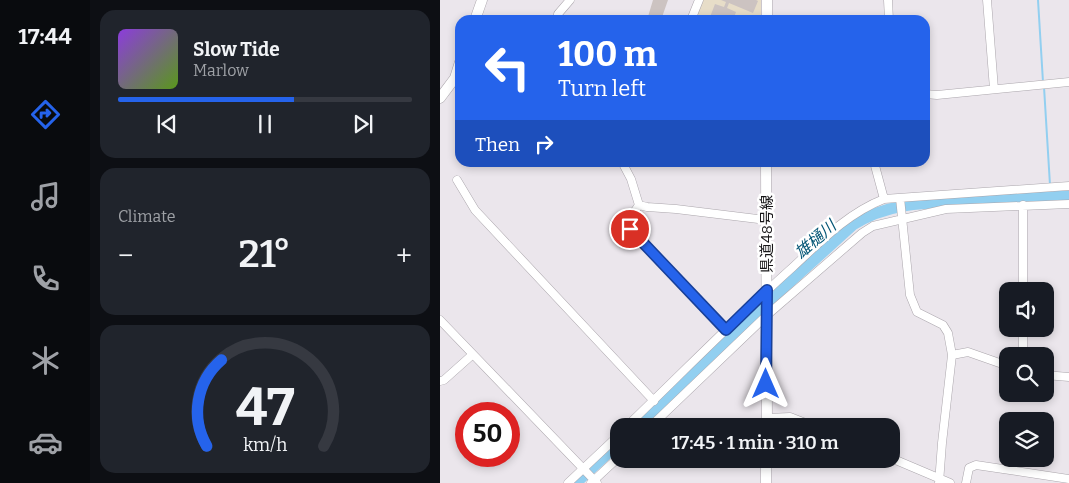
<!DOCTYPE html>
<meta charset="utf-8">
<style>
body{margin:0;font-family:Bitter,"Noto Sans JP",serif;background:#20242c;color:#f1f3f6;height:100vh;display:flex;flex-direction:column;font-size:19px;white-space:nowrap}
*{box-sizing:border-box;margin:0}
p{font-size:16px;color:#9ea1a6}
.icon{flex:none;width:28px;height:28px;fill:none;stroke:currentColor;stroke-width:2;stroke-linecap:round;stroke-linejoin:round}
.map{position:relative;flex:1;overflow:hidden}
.details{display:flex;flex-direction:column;gap:10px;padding:10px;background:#0d0f14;width:350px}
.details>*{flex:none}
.guide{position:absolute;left:15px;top:15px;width:475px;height:152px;border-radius:15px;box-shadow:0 2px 8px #0003;background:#2563eb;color:#fff;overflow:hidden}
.buttons{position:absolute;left:559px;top:282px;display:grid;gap:10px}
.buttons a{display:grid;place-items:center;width:55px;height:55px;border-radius:10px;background:#171b24;box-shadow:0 2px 8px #0003;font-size:25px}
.speed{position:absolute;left:15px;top:402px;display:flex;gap:10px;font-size:25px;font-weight:700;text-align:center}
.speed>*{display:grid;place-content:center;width:65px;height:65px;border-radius:50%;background:#171b24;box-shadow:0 2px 8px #0003;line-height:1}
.speed .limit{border:8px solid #d22;background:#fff;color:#111}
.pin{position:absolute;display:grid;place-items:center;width:42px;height:42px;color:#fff;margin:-21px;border:2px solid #fff;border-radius:50%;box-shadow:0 1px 5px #0007}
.me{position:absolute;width:55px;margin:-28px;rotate:0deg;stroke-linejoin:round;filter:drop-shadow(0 0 4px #0008)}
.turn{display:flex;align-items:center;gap:18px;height:105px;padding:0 20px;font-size:22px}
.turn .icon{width:65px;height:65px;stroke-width:2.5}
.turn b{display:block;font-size:35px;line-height:42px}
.then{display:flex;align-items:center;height:48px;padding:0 20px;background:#0003;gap:10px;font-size:19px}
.big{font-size:38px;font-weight:600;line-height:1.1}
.details .widget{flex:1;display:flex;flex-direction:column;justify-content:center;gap:8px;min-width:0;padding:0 18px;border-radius:15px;background:#20242c}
.details .dial{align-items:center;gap:0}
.dial svg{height:130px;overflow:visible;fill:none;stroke:#363941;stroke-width:7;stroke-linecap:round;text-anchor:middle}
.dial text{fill:#f1f3f6;stroke:none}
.song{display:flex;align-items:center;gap:15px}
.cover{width:60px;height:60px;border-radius:8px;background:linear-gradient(135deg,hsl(270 70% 55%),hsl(90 70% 35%))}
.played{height:5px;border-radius:2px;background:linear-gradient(90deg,#2563eb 60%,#363941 60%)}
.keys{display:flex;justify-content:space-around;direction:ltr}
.heat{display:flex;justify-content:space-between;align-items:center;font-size:28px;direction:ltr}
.trip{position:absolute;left:170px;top:418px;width:290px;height:50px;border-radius:15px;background:#171b24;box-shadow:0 2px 8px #0003;font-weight:600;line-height:50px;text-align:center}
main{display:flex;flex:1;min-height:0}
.tab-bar{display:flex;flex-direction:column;width:90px;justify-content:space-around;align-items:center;background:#090b0e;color:#9ea1a6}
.tab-bar .icon{width:35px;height:35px}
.tab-bar .active{color:#2563eb}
.tab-bar b{font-size:22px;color:#f1f3f6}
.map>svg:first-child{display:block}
.education{fill:#e7ddc8}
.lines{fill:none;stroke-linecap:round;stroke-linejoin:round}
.stream{stroke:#92cff0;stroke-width:2}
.river{stroke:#92cff0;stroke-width:11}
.building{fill:#ccc3c1}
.street-casing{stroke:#aba6ac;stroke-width:9}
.secondary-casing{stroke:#aba6ac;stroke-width:11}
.street{stroke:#fff;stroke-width:8}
.secondary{stroke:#fff;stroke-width:10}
.route-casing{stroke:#184099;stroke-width:12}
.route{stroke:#2563eb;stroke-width:9}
.labels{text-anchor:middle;stroke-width:5;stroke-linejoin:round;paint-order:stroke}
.street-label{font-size:15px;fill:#161517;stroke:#fff}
.water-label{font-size:16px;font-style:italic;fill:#045676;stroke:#fff}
</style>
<main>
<nav class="tab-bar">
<b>17:44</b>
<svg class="icon active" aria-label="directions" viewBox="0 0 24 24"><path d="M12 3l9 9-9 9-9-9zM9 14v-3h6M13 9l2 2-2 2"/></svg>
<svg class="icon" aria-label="music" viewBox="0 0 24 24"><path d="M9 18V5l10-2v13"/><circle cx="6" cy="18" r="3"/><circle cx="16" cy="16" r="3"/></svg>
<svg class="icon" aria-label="phone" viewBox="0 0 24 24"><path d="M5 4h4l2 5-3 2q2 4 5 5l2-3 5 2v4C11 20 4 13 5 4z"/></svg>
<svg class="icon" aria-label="climate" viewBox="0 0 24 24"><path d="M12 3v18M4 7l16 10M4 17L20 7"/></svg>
<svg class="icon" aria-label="car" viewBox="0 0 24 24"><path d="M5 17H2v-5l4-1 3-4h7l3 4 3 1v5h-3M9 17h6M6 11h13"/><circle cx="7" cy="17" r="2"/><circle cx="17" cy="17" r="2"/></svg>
</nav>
<section class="details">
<div class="widget">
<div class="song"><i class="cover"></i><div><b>Slow Tide</b><p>Marlow</p></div></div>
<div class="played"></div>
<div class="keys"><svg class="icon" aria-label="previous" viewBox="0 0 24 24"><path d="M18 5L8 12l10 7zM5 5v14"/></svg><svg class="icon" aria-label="pause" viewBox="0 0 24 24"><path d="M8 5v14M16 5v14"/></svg><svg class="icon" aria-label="next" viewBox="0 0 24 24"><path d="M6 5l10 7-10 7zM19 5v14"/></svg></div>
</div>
<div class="widget"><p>Climate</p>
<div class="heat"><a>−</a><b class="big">21°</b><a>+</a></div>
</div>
<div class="widget dial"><svg viewBox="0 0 100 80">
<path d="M14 69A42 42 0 1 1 86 69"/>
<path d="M14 69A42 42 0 0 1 23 16" stroke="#2563eb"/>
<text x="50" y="56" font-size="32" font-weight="700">47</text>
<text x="50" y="72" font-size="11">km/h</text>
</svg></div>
</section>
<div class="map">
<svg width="629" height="483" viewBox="0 0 629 483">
<rect width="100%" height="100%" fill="#ebe6ec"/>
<path class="education" d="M263,0H321V20H255Z"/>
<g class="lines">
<path class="stream" d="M598,0L603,82
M604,87L610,185
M611,189V196"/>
<path class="river" d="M197,426L339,292L413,225C450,201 491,203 533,201C565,199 597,197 629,196
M136,483L179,443"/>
</g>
<path class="building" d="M213,0H228L221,20H207Z
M281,0H316L318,1L313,13L289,3L287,8L296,12L293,20H278L270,17L275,4L284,7L286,2Z"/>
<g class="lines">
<defs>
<path id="street" d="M448,0L449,20
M547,0L554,89
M118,20V14L130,0
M251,20L259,0
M485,94L497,95L629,82
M182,162L191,179L199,205
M434,162L444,199
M17,180L35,210L214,401
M460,198L470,295L477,312L503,325L508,333L512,355L502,443L499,483
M199,205L190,218V229L286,329
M199,205L207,207L236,209L326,220
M583,291V205
M0,320L157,483
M512,355L528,352L568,366
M583,356V329
M605,375L629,377
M0,381L4,380L32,355
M327,418L350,417L373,426
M187,426C242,373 296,318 353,267C381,241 408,213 444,199L629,186
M211,426L326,316L422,233L433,226L506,209L629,204
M451,458L510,483
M128,483L179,435
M151,483L179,457
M526,483L529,468L536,465L629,479"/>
<path id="secondary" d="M327,0V20
M35,20L42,0
M0,98L15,78L20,62
M326,162L327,426
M326,483V459"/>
</defs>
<use href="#street" class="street-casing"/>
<use href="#secondary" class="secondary-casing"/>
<use href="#street" class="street"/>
<use href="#secondary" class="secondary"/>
</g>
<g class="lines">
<defs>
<path id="route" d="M190,229L286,330L327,290L326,384"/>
</defs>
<use href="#route" class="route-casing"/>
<use href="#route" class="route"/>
</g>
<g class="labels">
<g class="street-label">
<text transform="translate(327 234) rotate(-90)" y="5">県道48号線</text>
</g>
<g class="water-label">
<text transform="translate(375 239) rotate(-41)" y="6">雄樋川</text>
</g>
</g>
</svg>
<div class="buttons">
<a><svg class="icon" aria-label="sound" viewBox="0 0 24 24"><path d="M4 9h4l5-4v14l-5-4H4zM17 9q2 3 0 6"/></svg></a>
<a><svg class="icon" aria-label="search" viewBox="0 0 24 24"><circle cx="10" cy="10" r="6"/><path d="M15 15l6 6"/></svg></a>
<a><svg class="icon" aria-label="layers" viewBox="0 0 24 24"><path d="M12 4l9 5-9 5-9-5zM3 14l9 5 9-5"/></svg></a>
</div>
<div class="speed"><div class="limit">50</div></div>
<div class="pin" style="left:190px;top:229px;background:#d93025"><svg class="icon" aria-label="arrive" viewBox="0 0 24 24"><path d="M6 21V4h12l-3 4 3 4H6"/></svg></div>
<svg class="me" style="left:326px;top:384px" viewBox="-20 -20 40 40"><path d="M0-17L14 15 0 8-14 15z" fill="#2563eb" stroke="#fff" stroke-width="4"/></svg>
<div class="trip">17:45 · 1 min · 310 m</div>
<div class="guide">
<div class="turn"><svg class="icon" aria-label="left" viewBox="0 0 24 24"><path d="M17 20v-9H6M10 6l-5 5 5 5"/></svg><div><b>100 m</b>Turn left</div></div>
<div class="then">Then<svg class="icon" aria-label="right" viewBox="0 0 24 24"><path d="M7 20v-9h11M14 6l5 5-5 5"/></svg></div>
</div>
</div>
</main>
